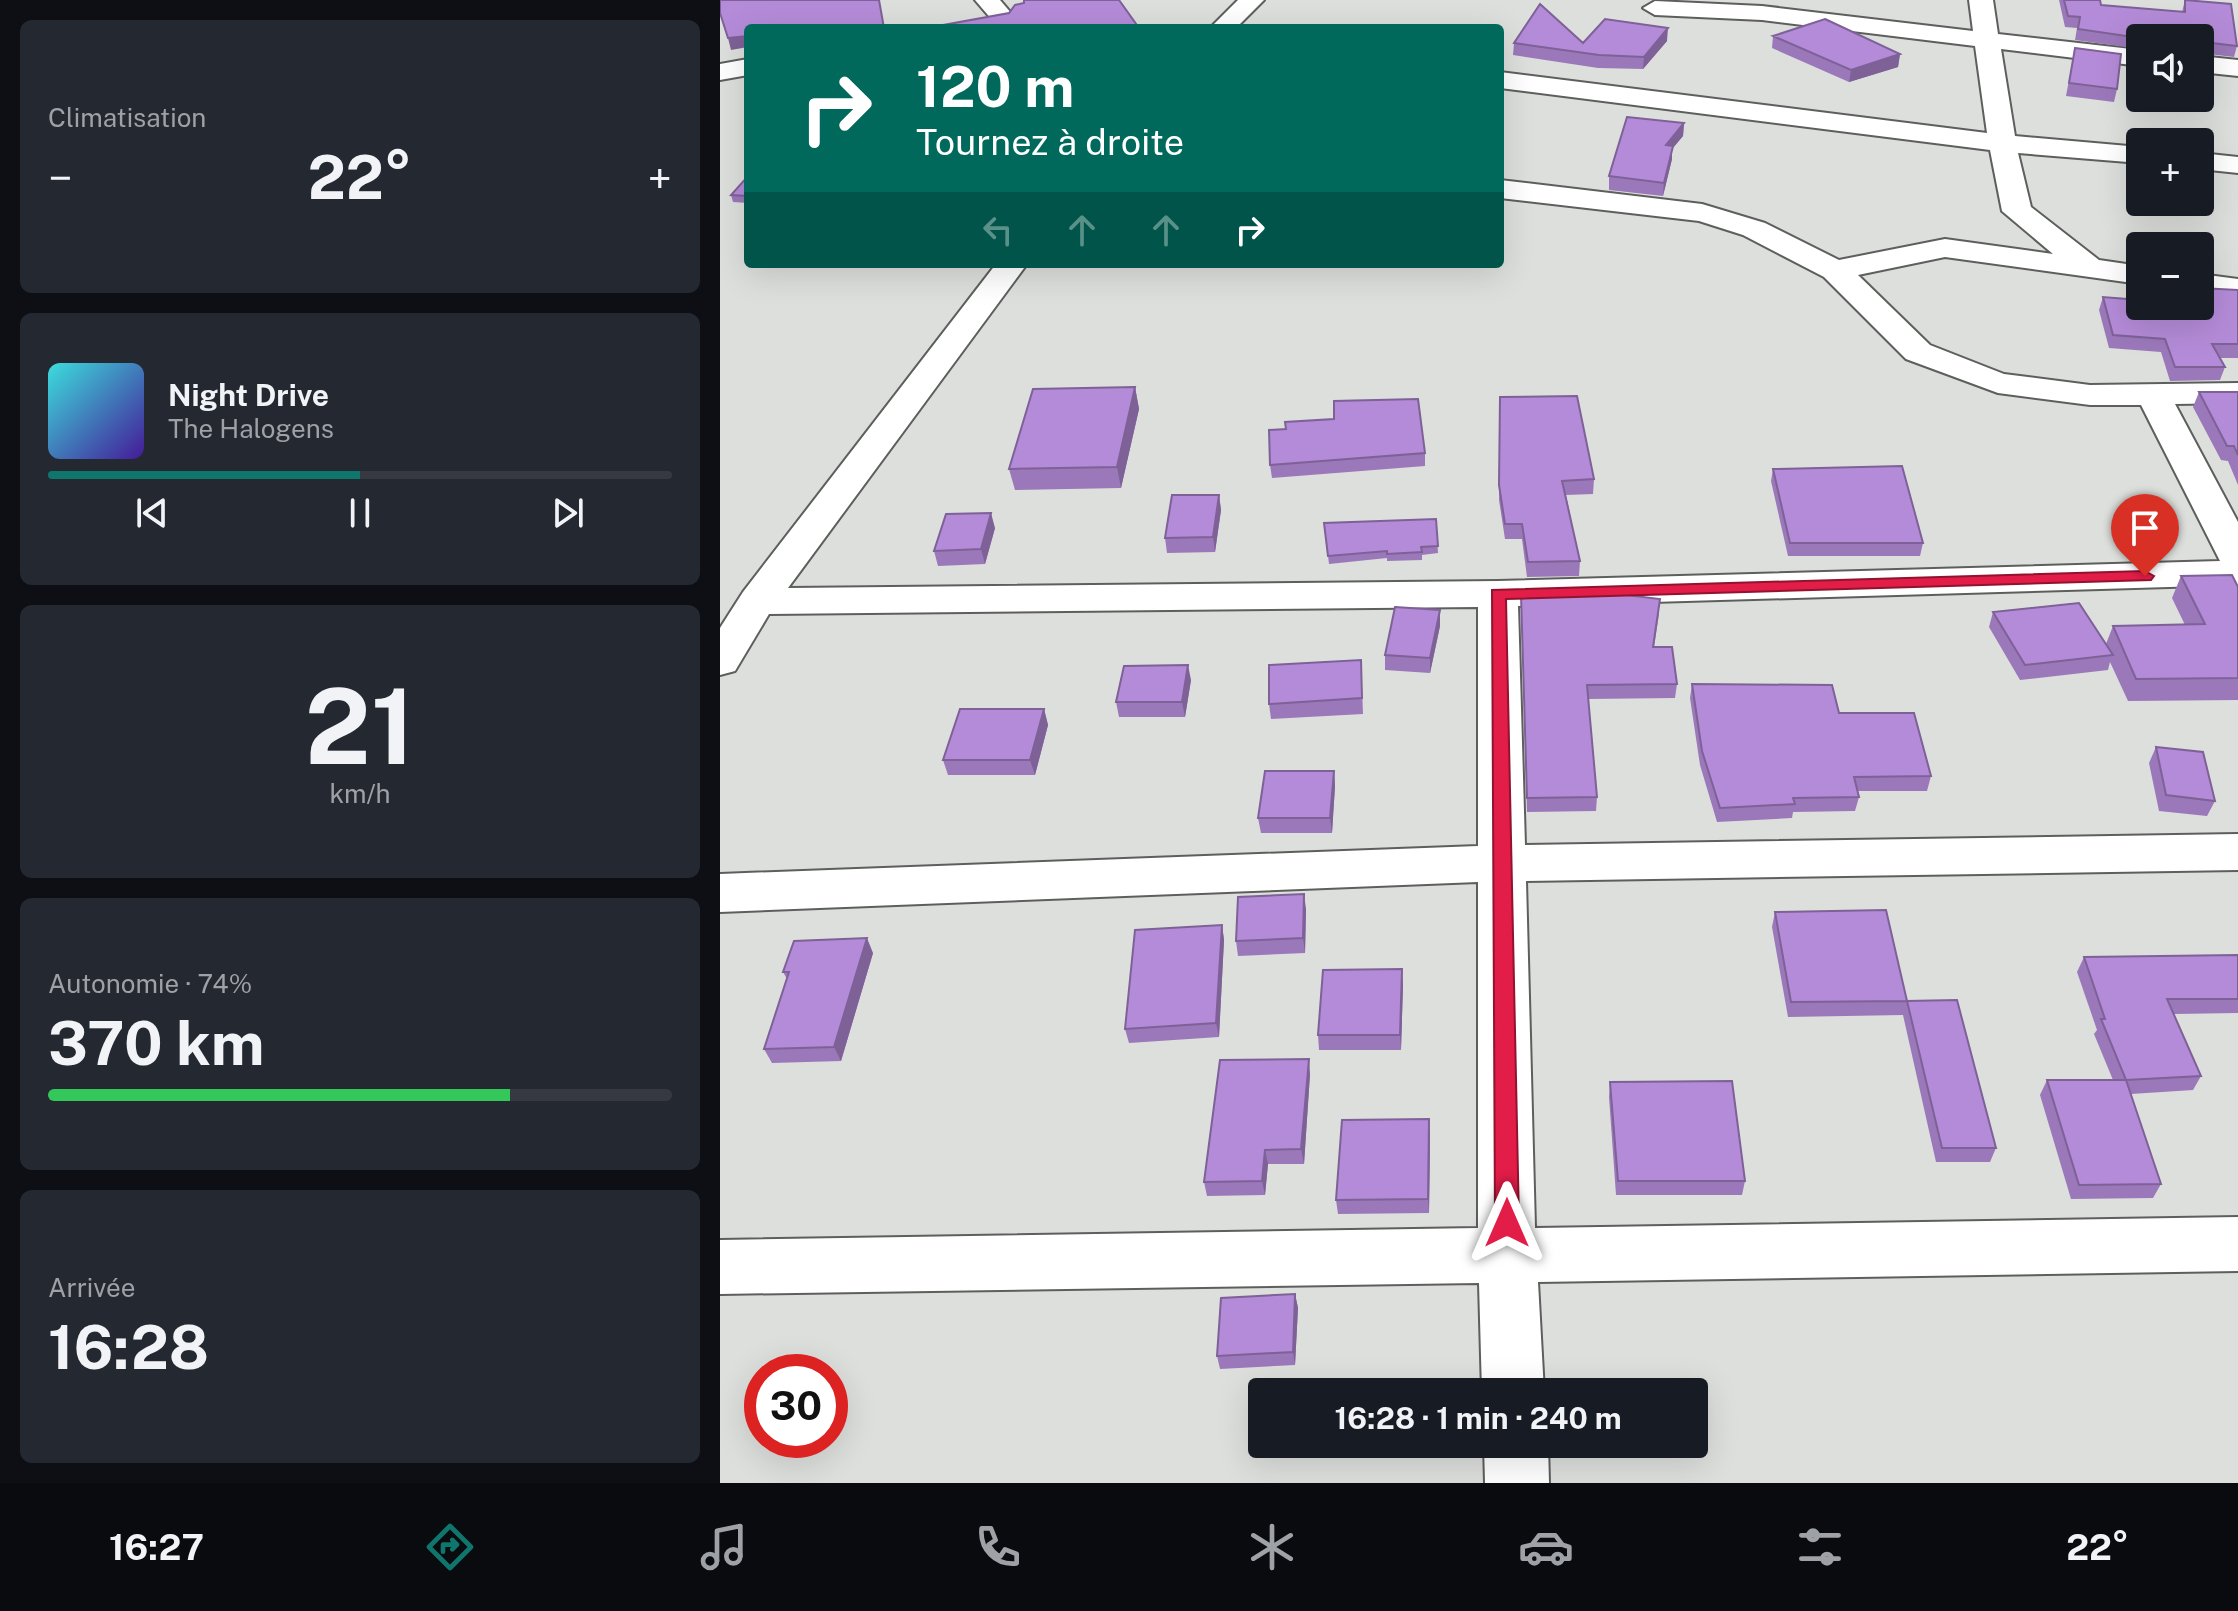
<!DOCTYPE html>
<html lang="fr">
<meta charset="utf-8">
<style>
body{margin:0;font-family:"Public Sans",sans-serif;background:#242831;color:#f1f3f6;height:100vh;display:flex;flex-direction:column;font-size:30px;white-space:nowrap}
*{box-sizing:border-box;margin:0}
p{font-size:26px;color:#9ea1a6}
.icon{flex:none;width:44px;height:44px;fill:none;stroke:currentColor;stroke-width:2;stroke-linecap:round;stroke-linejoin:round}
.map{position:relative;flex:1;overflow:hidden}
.drawer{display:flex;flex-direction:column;gap:20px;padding:20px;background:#0d0f14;width:720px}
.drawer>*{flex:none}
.hud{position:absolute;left:24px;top:24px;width:760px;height:244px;border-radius:8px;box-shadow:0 8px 32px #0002;background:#00695c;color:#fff;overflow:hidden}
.tools{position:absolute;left:1406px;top:24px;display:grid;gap:16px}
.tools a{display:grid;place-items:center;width:88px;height:88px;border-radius:8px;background:#171b24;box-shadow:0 8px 32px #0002;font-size:40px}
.speed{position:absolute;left:24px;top:1354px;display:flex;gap:16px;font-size:40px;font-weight:700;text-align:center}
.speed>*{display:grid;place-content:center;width:104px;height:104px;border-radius:50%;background:#171b24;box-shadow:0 8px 32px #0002;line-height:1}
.speed .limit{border:12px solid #d22;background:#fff;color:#111}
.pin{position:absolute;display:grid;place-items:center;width:68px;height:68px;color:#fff;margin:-82px -34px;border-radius:50% 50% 50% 0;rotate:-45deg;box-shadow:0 0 8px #0007}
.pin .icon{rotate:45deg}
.me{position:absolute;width:88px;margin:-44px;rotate:0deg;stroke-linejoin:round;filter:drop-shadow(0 0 6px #0008)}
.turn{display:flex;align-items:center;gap:28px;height:168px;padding:0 40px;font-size:36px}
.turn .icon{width:104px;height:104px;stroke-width:2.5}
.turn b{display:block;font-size:56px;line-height:68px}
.lanes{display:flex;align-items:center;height:76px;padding:0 40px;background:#0003;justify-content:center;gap:40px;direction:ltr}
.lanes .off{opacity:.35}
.big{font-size:60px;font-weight:700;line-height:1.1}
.drawer .card{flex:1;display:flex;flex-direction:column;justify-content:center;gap:12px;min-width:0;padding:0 28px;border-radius:12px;background:#242831}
.drawer .dial{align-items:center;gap:0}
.dial b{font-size:104px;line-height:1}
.song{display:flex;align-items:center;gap:24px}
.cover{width:96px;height:96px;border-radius:12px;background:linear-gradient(135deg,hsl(180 70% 55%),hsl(260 70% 35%))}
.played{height:8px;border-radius:4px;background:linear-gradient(90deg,#0f766e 50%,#363941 50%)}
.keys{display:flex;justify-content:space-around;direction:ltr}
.heat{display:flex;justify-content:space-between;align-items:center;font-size:44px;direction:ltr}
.charge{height:12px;border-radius:6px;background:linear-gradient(90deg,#34c759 74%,#363941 0)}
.trip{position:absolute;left:528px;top:1378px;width:460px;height:80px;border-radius:8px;background:#171b24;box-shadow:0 8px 32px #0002;font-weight:700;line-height:80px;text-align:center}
.tab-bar{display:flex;height:128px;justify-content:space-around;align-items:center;background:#090b0e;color:#9ea1a6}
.tab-bar .icon{width:56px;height:56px}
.tab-bar .on{color:#0f766e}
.tab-bar b{font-size:36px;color:#f1f3f6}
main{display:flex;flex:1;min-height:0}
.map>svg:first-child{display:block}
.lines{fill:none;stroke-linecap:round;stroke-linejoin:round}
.minor-casing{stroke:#5d5f5c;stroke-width:4}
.minor{fill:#fff;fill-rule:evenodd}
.wall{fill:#9b78ba}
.shaded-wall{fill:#7e6197}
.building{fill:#b48bd8;stroke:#7e6197;stroke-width:2}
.route{fill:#e11d48;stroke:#92132f;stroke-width:2}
</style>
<main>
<section class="drawer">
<div class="card"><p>Climatisation</p>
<div class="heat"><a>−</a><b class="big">22°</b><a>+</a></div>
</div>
<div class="card">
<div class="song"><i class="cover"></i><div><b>Night Drive</b><p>The Halogens</p></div></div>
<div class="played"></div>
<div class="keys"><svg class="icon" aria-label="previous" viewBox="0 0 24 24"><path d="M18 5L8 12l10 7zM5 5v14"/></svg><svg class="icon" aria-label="pause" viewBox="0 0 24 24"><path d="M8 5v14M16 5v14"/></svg><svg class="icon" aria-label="next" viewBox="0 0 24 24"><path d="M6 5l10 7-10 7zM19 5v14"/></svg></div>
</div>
<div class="card dial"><b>21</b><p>km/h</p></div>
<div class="card"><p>Autonomie · 74%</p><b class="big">370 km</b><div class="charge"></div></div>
<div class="card"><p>Arrivée</p><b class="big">16:28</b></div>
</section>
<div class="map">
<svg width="1518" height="1483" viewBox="0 0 1518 1483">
<rect width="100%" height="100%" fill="#dddfdc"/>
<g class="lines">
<defs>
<path id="minor" d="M255,0H280L304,28H279Z
M518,0H544L516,28H490Z
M1249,0H1273L1278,34L1420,50V66L1281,49L1295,136L1420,147V163L1298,153L1311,207L1379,260L1420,266V284L1225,257L1138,275L1210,345L1284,374L1370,385L1518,383V403L1455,404L1518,522V585L798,606L805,845L1518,834V870L806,881L815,1228L1518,1217V1271L818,1282L824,1392H762L759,1283L0,1294V1240L758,1228V882L0,912V874L758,846V607L49,614L15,671L0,675V628L23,592L276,264H307L68,588L778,581L1500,561L1421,405H1370L1278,393L1186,359L1104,277L1023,235L979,221L780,198V180L982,204L1045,223L1119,260L1225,239L1333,254L1282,211L1270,150L780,88V72L1267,133L1255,46L1042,20L935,15L923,8L935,1L1042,6L1253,31Z
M1480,56L1518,60V76L1480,72Z
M28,59V75L0,80V64Z
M1480,153L1518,157V173L1480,169Z
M1480,274L1518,279V297L1480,292Z
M764,1444H828L829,1483H765Z"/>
</defs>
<use href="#minor" class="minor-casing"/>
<use href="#minor" class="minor"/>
</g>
<path class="wall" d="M1339,0H1380L1381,5L1462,12L1465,0L1517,46L1514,57L1480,53V38H1420V49L1355,40L1357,28L1345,27Z
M1053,36L1180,54L1178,67L1129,82L1052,48Z
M947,41L923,69L878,68L793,55L794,43H863Z
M1355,48L1397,89L1394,102L1346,96Z
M964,123L963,136L952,149V159L943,196L889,190V176Z
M28,176V203L13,202L11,195Z
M1416,285H1420V306L1518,290V358H1500L1505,367L1500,380L1450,381L1441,352L1389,348L1379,310L1383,297L1413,299Z
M415,387L419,409L401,488L295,490L289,469Z
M1479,392H1518V485L1508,461L1501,460L1473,407Z
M780,397L874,479L873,494L846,495L860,561L859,576L807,577L802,539H785L779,500Z
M705,453V466L552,478L550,465Z
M1053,469L1203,543L1200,556H1068L1051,481Z
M499,495L501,510L495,552L447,553L445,538Z
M716,519L718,553L702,555V560L667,561V558L609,564L604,523Z
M275,528L265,564L218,566L214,551Z
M1461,576L1518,587V700L1408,701L1390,662L1388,670L1300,680L1269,627L1273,612L1386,644L1393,626L1465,625L1452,598Z
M801,595L939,614L934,647L957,684L955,698L868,699L877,797L876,811L807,812Z
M720,610V626L710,673L665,670V655Z
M641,660L643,714L551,719L549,704Z
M471,680L465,717H399L396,702Z
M972,684L1119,713L1211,776L1207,791H1137L1139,797L1135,811L1073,812L1072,818L997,822L980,765L970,698Z
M324,709L328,725L315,775H228L223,760Z
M1436,747L1495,801L1487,816L1439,811L1429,763Z
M614,771L615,786L612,833H541L538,818Z
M586,909L585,953L518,956L516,941Z
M1055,912L1187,1001L1276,1148L1270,1162H1216L1183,1015L1068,1017L1052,927Z
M502,925L504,940L499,1037L409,1043L405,1029Z
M153,953L121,1061L52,1063L44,1049L67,979L63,972Z
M1518,955V1013L1454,1014L1481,1076L1473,1090L1411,1094L1441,1184L1433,1198L1351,1199L1320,1095L1327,1080H1393L1374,1034L1377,1030L1357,972L1364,957Z
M683,984L681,1050H599L598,1035Z
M590,1074L584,1164H548L545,1195L487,1196L484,1182Z
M890,1082L1025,1181L1022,1195H896L889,1097Z
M710,1134L709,1213L618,1214L616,1200Z
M575,1294L578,1308L575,1365L500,1369L497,1356Z"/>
<path class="shaded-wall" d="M948,28L947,41L923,69L924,57Z
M28,36V47L11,50L8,38Z
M1180,54L1178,67L1129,82L1131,70Z
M964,123L963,136L952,149V159L943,196L946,145Z
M415,387L419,409L401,488L397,467Z
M499,495L501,510L495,552L493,537Z
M271,513L275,528L265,564L261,549Z
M720,610V626L710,673V658Z
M468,665L471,680L465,717L462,702Z
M324,709L328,725L315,775L310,760Z
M614,771L615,786L612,833L610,818Z
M584,894L586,909L585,953L583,938Z
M502,925L504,940L499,1037L496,1023Z
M147,938L153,953L121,1061L114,1047Z
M682,969L683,984L681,1050L680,1035Z
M589,1059L590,1074L584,1164L581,1149Z
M709,1119L710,1134L709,1213L708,1199Z
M545,1150L548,1164L545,1195L542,1181Z
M575,1294L578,1308L575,1365L573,1352Z"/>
<path class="building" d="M0,0H159L164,28H28V36L8,38L0,13Z
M304,0H399L419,28L212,27L289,13L295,5L304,3Z
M1344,0H1380L1381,5L1465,12V0L1511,4L1517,46L1484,42L1480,47V38H1420L1358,29L1360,17L1348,16Z
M820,4L863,43L885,19L948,28L924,57L879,55L794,43Z
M1105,19L1180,54L1131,70L1053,36Z
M1355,48L1401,54L1397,89L1349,83Z
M907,117L964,123L946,145L953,146L944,183L889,176Z
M28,176V196L11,195Z
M1480,288L1518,290V344H1492L1505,367H1455L1445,339L1393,335L1383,297L1420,300V306H1480Z
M415,387L397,467L289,469L313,389Z
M1479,392H1518V455L1514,446H1507Z
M857,396L874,479L842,481L860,561L808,562L802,524H785L779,485L780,397Z
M698,399L705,453L550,465L549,430L566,429L565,422L614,419V401Z
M1182,466L1203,543H1070L1053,469Z
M452,495H499L493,537L445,538Z
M271,513L261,549L214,551L226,514Z
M716,519L718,546L701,547L702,552L667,554V551L608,556L604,523Z
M1512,575L1518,587V678L1416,679L1393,626L1485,624L1461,576Z
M882,592L940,599L933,647H952L957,684L867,685L877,797L807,798L801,595Z
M1359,603L1393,655L1305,665L1273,612Z
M675,607L720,610L710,658L665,655Z
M641,660L642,698L549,704V665Z
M468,665L462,702H396L404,666Z
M972,684L1112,685L1119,713H1194L1211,776L1134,777L1139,797L1073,798L1075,804L1000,808L982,751Z
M240,709H324L310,760H223Z
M1436,747L1483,752L1495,801L1446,795Z
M545,771H614L610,818H538Z
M584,894L583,938L516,941L518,897Z
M1166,910L1187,1001L1071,1002L1055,912Z
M502,925L496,1023L405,1029L415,930Z
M147,938L114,1047L44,1049L69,972H63L74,941Z
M1518,955V999H1447L1481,1076L1406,1080L1381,1019H1385L1364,957Z
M682,969L680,1035H598L603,970Z
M1237,1000L1276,1148H1222L1187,1001Z
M589,1059L581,1149L545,1150L542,1181L484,1182L500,1060Z
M1327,1080H1406L1441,1184L1359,1185Z
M1012,1081L1025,1181H898L890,1082Z
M709,1119L708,1199L616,1200L622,1120Z
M575,1294L573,1352L497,1356L501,1298Z"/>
<path class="route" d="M1425,571L1434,576L1431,580L786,599L799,1223L795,1231L787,1234L778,1231L775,1223L772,590Z"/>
</svg>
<div class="tools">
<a><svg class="icon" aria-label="sound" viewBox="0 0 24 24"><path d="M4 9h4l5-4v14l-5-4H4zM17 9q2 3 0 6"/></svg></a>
<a>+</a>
<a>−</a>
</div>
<div class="speed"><div class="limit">30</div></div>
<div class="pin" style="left:1425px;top:576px;background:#d93025"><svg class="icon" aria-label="arrive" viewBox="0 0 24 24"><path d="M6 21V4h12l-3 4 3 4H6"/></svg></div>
<svg class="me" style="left:787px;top:1223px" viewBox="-20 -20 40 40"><path d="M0-17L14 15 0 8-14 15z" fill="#e11d48" stroke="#fff" stroke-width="4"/></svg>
<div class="trip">16:28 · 1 min · 240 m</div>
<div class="hud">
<div class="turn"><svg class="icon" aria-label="right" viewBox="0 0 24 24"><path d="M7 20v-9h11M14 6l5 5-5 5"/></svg><div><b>120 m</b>Tournez à droite</div></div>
<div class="lanes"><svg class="icon off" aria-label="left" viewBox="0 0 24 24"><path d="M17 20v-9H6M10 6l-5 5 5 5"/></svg><svg class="icon off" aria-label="ahead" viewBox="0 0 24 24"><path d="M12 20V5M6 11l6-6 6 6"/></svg><svg class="icon off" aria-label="ahead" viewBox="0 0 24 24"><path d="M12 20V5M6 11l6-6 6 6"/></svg><svg class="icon" aria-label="right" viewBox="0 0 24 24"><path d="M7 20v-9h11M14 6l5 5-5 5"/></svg></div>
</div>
</div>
</main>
<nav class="tab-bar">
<b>16:27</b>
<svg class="icon on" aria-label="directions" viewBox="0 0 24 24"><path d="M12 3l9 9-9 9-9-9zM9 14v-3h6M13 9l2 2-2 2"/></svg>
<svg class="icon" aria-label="music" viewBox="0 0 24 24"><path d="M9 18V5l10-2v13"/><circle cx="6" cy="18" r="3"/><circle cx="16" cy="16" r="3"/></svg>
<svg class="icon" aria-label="phone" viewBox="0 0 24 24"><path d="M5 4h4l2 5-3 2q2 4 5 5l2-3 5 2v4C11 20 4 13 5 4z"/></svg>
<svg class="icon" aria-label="climate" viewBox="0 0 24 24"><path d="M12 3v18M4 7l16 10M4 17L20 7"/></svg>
<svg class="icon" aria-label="car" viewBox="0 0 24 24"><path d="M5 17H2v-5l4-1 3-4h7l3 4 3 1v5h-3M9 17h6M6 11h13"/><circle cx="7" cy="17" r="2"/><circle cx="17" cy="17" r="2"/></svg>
<svg class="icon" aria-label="filters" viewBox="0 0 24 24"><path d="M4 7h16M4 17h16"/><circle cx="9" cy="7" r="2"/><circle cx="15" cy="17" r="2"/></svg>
<b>22°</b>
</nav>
